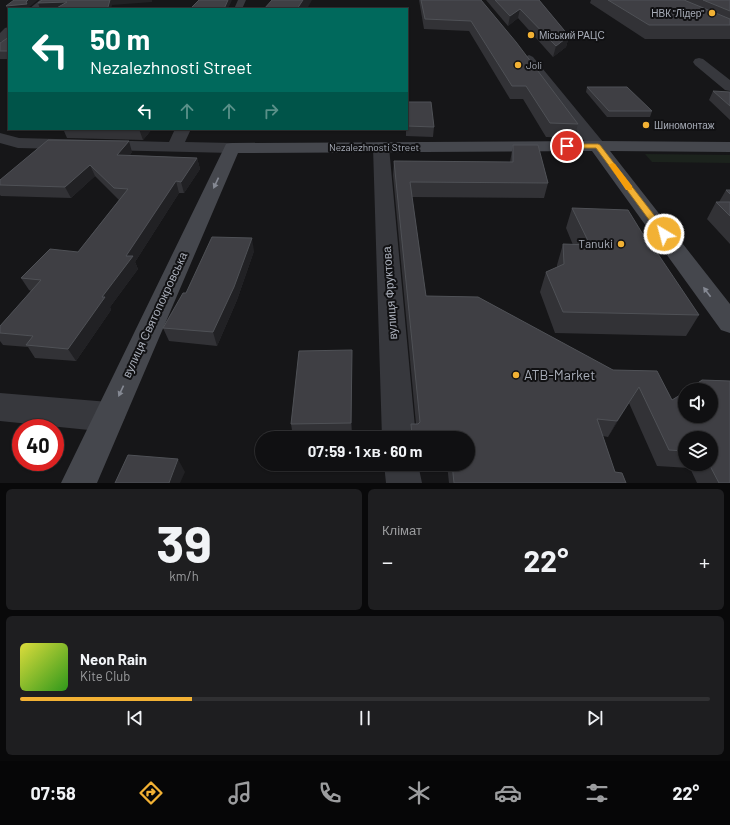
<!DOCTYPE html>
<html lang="uk">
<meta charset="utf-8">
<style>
body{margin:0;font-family:Barlow,sans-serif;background:#1e1e20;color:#f1f3f6;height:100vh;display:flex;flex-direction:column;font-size:15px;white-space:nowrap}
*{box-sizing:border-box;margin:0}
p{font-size:13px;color:#9c9d9f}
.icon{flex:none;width:22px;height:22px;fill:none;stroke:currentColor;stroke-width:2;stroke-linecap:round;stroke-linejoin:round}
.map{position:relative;height:483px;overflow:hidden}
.side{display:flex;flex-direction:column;gap:6px;padding:6px;background:#09090a;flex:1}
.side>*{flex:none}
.top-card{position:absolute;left:8px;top:8px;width:400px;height:122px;border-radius:0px;box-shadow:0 1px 3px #0004,0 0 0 1px #303032;background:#00695c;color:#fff;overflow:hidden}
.fabs{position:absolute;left:678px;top:383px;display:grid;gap:8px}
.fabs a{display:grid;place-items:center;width:40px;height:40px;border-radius:50%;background:#101012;box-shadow:0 1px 3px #0004,0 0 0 1px #303032;font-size:20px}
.speed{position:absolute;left:12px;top:419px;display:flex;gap:8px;font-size:20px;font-weight:700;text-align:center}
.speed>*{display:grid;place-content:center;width:52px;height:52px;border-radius:50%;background:#101012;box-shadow:0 1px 3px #0004,0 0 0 1px #303032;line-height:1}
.speed .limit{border:6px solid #d22;background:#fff;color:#111}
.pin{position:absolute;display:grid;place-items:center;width:34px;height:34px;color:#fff;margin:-17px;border:2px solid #fff;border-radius:50%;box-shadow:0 1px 4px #0007}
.me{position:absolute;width:44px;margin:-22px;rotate:323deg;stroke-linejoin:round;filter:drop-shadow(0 0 3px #0008)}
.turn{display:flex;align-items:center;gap:14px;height:84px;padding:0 16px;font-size:18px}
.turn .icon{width:52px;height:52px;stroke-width:2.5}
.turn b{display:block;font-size:28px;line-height:34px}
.lanes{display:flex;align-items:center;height:38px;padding:0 16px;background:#0003;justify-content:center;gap:20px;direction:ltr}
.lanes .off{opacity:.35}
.big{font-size:30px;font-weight:700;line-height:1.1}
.side .card{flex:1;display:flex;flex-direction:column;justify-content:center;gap:6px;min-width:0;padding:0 14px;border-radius:6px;background:#1e1e20}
.side .dial{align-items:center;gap:0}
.dial b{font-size:52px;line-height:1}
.song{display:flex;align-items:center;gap:12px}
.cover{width:48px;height:48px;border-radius:6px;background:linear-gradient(135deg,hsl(60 70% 55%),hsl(110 70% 35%))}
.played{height:4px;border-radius:2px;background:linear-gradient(90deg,#f2b134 25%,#303032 25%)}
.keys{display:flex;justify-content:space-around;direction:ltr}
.heat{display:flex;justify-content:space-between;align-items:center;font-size:22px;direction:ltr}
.side .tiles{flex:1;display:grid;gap:6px;grid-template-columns:1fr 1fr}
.card:last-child{grid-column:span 2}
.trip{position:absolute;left:255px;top:431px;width:220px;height:40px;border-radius:20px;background:#101012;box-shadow:0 1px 3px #0004,0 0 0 1px #303032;font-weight:700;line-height:40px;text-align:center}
.tab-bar{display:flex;height:64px;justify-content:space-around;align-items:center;background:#060607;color:#9c9d9f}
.tab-bar .icon{width:28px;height:28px}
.tab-bar .selected{color:#f2b134}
.tab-bar b{font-size:18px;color:#f1f3f6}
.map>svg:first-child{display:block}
.green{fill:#1c231d}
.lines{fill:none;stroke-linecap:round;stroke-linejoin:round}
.street{fill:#37383d;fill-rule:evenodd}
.secondary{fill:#45474d;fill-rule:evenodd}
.wall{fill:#323236;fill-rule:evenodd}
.shaded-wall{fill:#212124}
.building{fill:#3f3f44;stroke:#4f5156}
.oneway{fill:#858993}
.route{fill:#f2b134;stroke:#9d7322}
.slow{fill:#f59e0b}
.poi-dot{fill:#f2b134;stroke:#111113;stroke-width:1.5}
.labels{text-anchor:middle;stroke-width:4;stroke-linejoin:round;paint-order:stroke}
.far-poi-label{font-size:10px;fill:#a8adb8;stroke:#111113;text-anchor:start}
.far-street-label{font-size:10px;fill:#a8adb8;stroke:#111113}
.poi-label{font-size:12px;fill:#a8adb8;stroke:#111113;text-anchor:end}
.street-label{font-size:12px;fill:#a8adb8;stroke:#111113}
.near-poi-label{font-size:14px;fill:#a8adb8;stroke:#111113;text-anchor:start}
</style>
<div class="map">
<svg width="730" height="483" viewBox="0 0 730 483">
<rect width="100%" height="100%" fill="#161618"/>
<path class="green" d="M645,154L730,155V163L652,162Z"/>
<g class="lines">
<path class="street" d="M40,0H50L39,9H29Z
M238,0H246L242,9H234Z
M9,27V36L4,41L0,42V33L5,28Z
M529,55L533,57L603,142L605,146L603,150L597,151L591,150L523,59L525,57Z
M699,58L703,59L730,80V91L725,90L695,65L693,62L695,59Z
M175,129H191L185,142L232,143L238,144L240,148L238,152L232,153L18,148L0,143V133L19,138L169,142Z
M381,142L387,143L389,147L416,438H382L373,147L375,143Z
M0,393L109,402L120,407L125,417L120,427L109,432L0,421Z
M384,464H418L422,483H386Z"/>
<path class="secondary" d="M597,141L730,142V152L610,151L730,304V333L721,330L592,151L238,153L97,483H61L226,144L232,143Z"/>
</g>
<path class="wall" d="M419,0H481L578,124L574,138L546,137L523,99H510L469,31L424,29Z
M486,0H539L569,36L566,47L553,57L518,18L508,26Z
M591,0H730V39H645L590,3Z
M9,37V59H0V43Z
M587,87L652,111L650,117H607L586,92Z
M713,91L730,92V120L709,100Z
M407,102L434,127L433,137L406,136V129H407Z
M45,129H152L143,140L67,138L64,131L45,130Z
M513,145H538L548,183L544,198L412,197L426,296L478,297L613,370L657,371L672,400L685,392V416H711V390H688L702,380L730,381V483H697L690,468L657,466L629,403L608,437L603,436L615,472L622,473L626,483H449L447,464H468V438H409L411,424H416L393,175L394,161L510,162ZM685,438H711V464H685Z
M132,152L130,155L197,158L200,169L184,193H179L135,262L138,269L110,307L111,310L76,361L35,358L28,347L3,345L0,341V326L31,291L29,290L21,278L78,252L119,200L95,176L71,198L1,196L0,195V180Z
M726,190H730V244L707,219L716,202H719Z
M572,208L655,254L699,315L686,336L555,333L540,292L546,272L557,267V265L563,244L573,245L566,228Z
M254,251L237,300L217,346L169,341L163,328L186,293Z
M352,363V436H293L291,424Z"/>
<path class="shaded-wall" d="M28,0H38L28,8L29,9H9L8,12L6,6L26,2Z
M110,0H152V2L112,5L111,9H106Z
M228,0H232L228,9H224Z
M303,0H312L307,9H297Z
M67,2L70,8L40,9L38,3Z
M520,9L518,18L508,26L510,16Z
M569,36L566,47L553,57L556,46Z
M139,129H152L143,140Z
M129,141L132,152L121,166L117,155Z
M197,158L200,169L184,193L181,182Z
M90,165L95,176L71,198L65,187Z
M176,181L179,193L135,262L138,269L110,307L111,310L76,361L68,349L102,297L126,256Z
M252,238L254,251L237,300L217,346L213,332Z
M352,350V436L351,423Z
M639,387L629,403L608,437L617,421Z
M178,459L185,472L180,483H169Z"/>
<path class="building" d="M14,0H28L26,2L27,4L6,6Z
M42,0H110L108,7L106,9H55L67,2L38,3Z
M199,0H228L224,9H190Z
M272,0H303L297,9H264Z
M421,0H481L516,42L578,124L550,123L526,86H512L471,21L425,19Z
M495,0H539L569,36L556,46L520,9L510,16Z
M608,0H684L730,19V25H649Z
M703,0H730V11Z
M9,37V51H0V43Z
M587,87H627L652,111H609Z
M713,91L730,92V106Z
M407,102H431L434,127L407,126Z
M48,140L129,141L117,155L197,158L181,182L176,181L126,256H133L102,297H105L68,349L26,345L33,336L0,333V326L41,280L21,278L50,249L78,252L128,189L114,188L90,165L65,187L0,185V180Z
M513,145H538L548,183L410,182L426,296L478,297L613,370L657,371L672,400L685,392V416H711V390H688L702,380L730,381V483H719L709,464H711V438H685V451L669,450L639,387L617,421L597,419L615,472L622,473L626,483H454L452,464H468V438H412L411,424H418L420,422L394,161L513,162Z
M726,190H730V194Z
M716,202H730V216Z
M572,208L628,210L655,254H658L699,315L563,312L546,272L564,264L563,244L590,245Z
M212,237L252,238L234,287L213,332L163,328L183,293H186Z
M352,350L351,423L291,424L299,351Z
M128,455L178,459L169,483H115Z"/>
<defs><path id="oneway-solid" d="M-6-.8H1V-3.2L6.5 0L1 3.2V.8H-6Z"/></defs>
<g class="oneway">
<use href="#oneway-solid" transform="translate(216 183) rotate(115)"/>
<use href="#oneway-solid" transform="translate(707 292) rotate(-127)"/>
<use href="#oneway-solid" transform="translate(121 391) rotate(115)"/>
</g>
<path class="route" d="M598,144L600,145L667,232L668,234L667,236H661L596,148H567L563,146L567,144Z"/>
<path class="slow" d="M612,163L615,164L632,186V190H626L609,165Z"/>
<g class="poi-dot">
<circle cx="712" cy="13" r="4"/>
<circle cx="531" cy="35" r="4"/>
<circle cx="518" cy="65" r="4"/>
<circle cx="646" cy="125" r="4"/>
<circle cx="621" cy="244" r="4"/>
<circle cx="516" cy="375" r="4"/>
</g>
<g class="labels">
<g class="far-poi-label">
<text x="704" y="17" text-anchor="end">НВК "Лідер"</text>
<text x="539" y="39">Міський РАЦС</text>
<text x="526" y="69">Joli</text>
<text x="654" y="129">Шиномонтаж</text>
</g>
<g class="far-street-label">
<text x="374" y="151">Nezalezhnosti Street</text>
</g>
<g class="poi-label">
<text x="613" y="248">Tanuki</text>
</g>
<g class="street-label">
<text transform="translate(390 293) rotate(-94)" y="4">вулиця Фруктова</text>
<text transform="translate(155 315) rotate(-65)" y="4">вулиця Святопокровська</text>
</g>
<g class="near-poi-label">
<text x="524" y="380">ATB-Market</text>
</g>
</g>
</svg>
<div class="fabs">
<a><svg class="icon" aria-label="sound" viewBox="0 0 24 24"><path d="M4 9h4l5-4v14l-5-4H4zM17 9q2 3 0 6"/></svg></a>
<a><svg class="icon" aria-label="layers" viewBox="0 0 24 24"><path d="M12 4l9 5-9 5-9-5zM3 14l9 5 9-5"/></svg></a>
</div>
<div class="speed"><div class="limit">40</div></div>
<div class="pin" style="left:567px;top:146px;background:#d93025"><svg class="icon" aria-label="arrive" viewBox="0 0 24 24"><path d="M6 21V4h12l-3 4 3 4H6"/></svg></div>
<svg class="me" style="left:664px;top:234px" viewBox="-20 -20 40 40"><circle r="17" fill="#f2b134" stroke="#fff" stroke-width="3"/><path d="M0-11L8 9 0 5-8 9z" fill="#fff"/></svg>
<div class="trip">07:59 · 1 хв · 60 m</div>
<div class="top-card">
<div class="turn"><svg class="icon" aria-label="left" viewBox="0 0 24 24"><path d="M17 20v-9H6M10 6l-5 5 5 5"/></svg><div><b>50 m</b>Nezalezhnosti Street</div></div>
<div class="lanes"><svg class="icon" aria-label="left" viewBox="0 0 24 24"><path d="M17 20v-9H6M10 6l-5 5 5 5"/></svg><svg class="icon off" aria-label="ahead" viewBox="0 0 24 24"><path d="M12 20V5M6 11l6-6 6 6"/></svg><svg class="icon off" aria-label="ahead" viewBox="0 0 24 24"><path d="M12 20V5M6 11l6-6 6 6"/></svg><svg class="icon off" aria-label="right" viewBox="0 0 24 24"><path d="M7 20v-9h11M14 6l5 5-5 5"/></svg></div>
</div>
</div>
<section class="side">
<div class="tiles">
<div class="card dial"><b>39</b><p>km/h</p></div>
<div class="card"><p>Клімат</p>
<div class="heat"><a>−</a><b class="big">22°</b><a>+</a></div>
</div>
<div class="card">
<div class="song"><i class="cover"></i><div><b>Neon Rain</b><p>Kite Club</p></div></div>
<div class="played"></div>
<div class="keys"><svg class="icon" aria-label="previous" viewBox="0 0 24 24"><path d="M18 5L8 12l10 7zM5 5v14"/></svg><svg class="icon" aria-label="pause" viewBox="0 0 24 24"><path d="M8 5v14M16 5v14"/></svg><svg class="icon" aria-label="next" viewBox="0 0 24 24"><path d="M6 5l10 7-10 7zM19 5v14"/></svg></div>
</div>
</div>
</section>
<nav class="tab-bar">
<b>07:58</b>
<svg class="icon selected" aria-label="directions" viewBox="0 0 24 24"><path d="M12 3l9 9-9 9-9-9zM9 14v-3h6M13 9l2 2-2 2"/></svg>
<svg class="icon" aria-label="music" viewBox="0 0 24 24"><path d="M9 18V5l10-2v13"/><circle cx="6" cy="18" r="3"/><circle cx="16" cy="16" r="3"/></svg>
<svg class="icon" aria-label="phone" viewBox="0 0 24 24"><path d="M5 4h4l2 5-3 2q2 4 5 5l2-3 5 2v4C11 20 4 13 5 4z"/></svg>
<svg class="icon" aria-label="climate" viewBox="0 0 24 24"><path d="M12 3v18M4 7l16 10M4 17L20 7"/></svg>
<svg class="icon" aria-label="car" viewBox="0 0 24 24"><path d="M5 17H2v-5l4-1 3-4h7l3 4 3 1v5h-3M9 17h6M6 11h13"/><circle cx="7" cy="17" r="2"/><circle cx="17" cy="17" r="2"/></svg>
<svg class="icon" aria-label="filters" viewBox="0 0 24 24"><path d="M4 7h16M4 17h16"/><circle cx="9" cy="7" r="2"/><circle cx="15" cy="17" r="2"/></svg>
<b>22°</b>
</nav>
